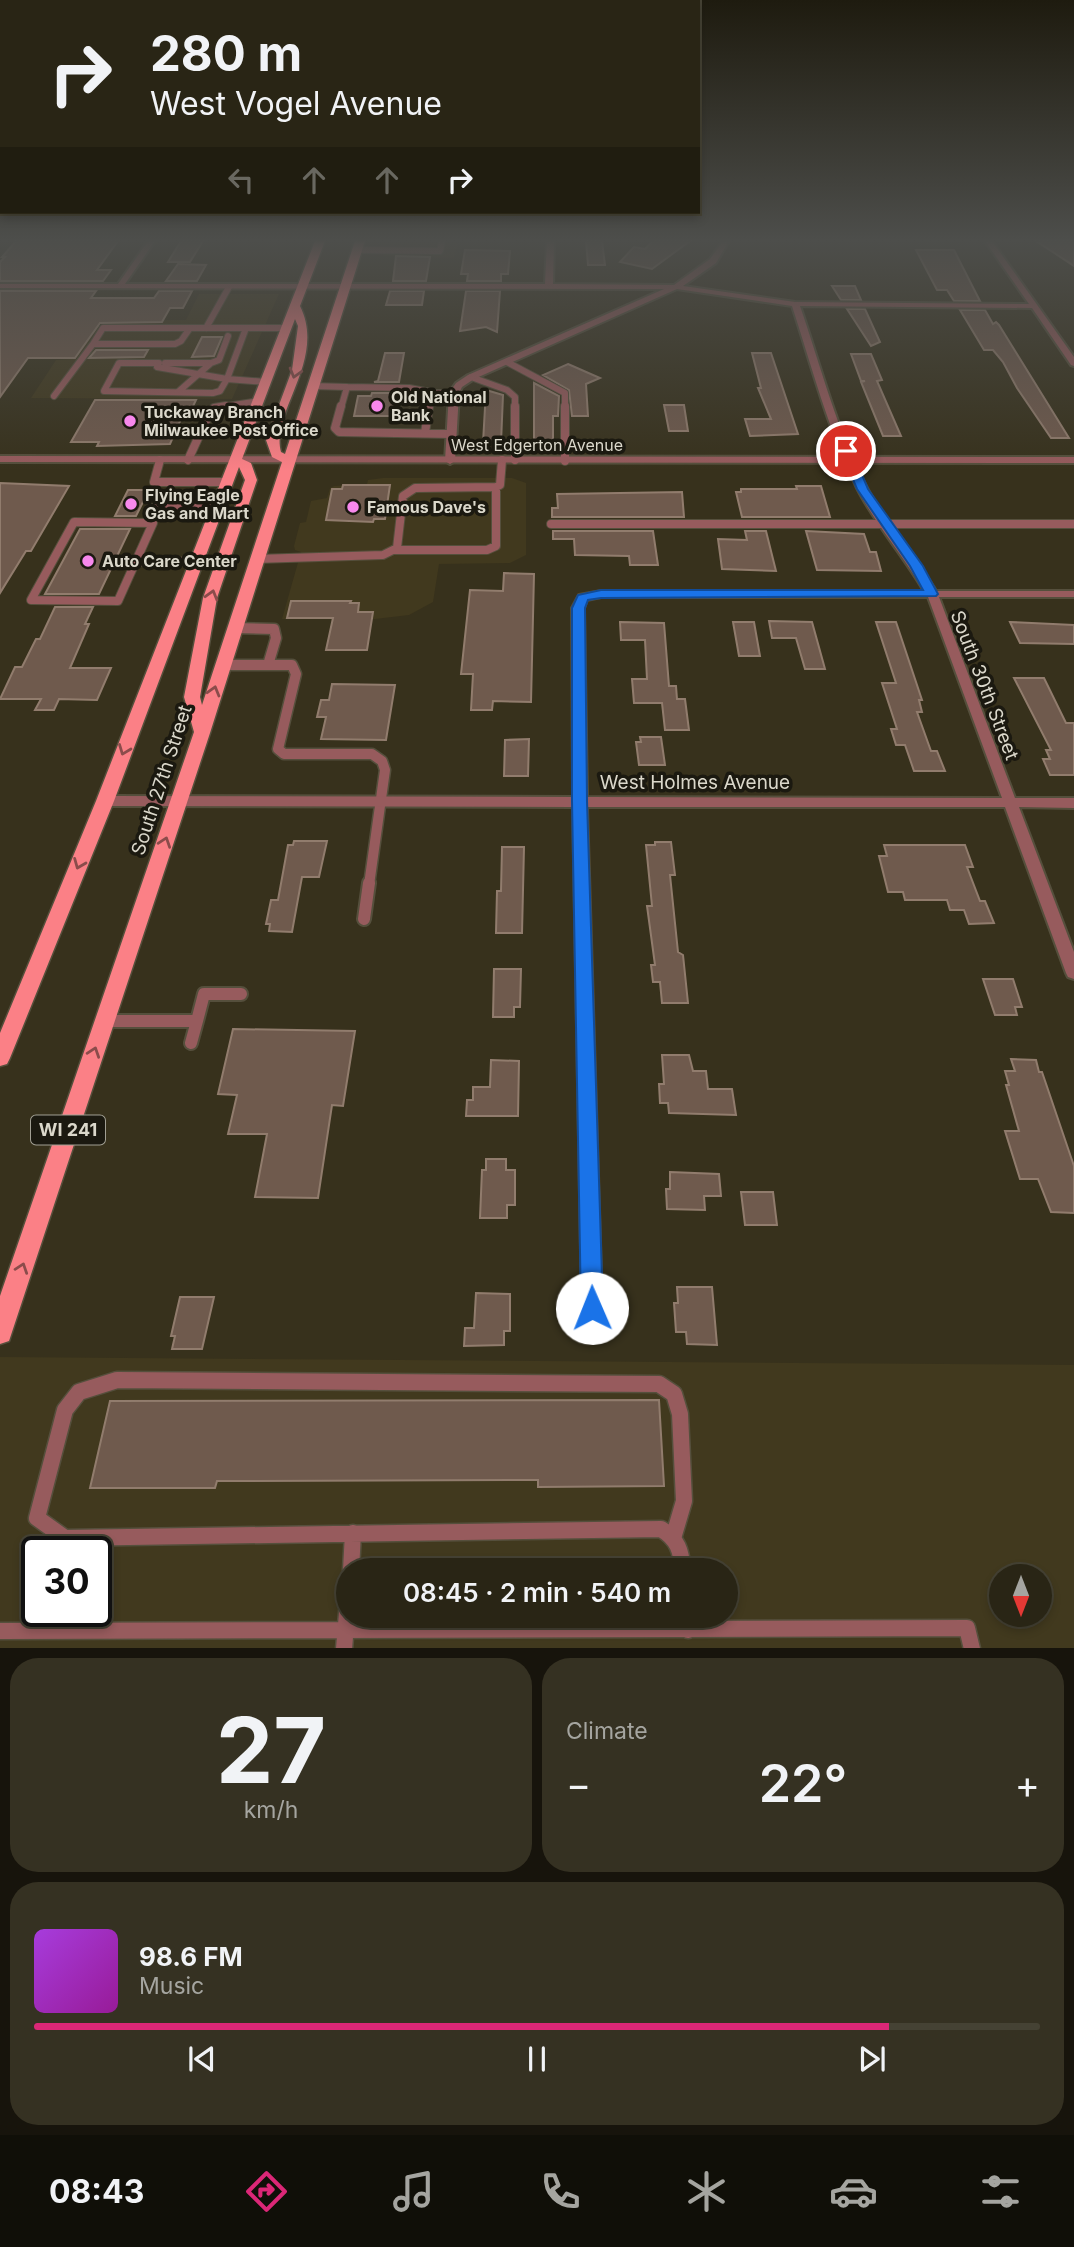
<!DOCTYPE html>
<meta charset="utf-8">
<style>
body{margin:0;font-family:Inter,sans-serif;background:#353122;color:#f1f3f6;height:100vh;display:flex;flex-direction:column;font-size:26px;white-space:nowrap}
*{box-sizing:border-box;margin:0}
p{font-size:23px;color:#a5a5a0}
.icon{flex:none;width:38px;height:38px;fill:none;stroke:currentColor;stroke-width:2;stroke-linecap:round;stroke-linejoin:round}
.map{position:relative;height:1648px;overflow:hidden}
.drawer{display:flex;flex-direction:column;gap:10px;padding:10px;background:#17140c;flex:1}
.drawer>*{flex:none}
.guide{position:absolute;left:0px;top:0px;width:700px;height:214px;box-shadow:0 4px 10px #0003,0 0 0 2px #454234;background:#292515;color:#f1f3f6;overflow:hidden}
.needle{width:46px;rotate:180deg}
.fabs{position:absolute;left:989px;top:1564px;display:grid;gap:14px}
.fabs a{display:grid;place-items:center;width:63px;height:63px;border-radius:50%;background:#292515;box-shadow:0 4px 10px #0003,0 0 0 2px #454234;font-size:35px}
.speed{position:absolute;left:21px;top:1536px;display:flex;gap:14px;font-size:35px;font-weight:700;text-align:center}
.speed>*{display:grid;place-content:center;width:91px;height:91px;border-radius:50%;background:#292515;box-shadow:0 4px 10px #0003,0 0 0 2px #454234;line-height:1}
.speed .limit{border:4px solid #111;border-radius:10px;background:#fff;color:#111}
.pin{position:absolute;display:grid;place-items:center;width:60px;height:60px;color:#fff;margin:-30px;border:4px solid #fff;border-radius:50%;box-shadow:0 2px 7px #0007}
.me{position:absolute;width:77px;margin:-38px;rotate:359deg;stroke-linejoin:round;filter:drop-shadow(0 0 5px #0008)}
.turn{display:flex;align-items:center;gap:24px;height:147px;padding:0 35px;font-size:32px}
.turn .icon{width:91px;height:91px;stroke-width:2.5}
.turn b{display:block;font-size:49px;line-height:60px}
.lanes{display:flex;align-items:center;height:66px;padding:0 35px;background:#0003;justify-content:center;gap:35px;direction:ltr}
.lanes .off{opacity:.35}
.big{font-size:52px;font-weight:600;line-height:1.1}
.drawer .card{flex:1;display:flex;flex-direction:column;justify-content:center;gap:10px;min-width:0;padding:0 24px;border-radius:28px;background:#353122}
.drawer .dial{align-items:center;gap:0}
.dial b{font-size:91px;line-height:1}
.song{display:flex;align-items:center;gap:21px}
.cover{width:84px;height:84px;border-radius:10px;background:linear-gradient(135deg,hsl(280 70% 55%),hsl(300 70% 35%))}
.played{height:7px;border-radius:4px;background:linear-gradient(90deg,#db2777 85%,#454234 85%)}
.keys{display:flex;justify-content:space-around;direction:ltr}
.heat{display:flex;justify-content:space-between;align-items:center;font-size:38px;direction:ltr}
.drawer .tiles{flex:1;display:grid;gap:10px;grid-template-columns:1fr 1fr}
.card:last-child{grid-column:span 2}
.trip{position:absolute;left:336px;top:1558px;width:402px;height:70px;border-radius:35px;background:#292515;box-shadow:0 4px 10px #0003,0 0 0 2px #454234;font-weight:600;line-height:70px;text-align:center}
.tab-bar{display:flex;height:112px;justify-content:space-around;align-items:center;background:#100f08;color:#a5a5a0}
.tab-bar .icon{width:49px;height:49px}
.tab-bar .current{color:#db2777}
.tab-bar b{font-size:32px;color:#f1f3f6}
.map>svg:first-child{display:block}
.built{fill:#41391e;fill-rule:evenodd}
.building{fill:#6f5a4d;stroke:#917c6d;stroke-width:2}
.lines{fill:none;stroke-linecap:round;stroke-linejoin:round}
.service-far4-casing{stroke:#554f3c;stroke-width:8}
.service-far3-casing{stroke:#554f3c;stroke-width:10}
.service-far2-casing{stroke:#554f3c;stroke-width:13}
.service-far1-casing{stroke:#554f3c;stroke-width:16}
.service-casing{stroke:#554f3c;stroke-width:19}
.minor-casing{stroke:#554f3c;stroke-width:4}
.tertiary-casing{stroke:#554f3c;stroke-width:4}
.primary-casing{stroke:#554f3c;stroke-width:3}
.service-far4{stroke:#975b5d;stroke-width:6}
.service-far3{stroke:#975b5d;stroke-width:8}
.service-far2{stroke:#975b5d;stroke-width:10}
.service-far1{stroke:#975b5d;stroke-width:12}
.service{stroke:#975b5d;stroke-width:16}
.minor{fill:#975b5d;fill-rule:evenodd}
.tertiary{fill:#975b5d;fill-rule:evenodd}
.primary{fill:#fb8086;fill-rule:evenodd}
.oneway{stroke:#8b4c4b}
.route{fill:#1a73e8;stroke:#114b97;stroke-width:2}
.poi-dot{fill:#f788ec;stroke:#1b1910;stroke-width:2.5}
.labels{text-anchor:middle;stroke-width:7;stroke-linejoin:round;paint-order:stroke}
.far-poi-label{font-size:16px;font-weight:bold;fill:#dbd8cb;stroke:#1b1910;text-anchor:start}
.far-street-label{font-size:16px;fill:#dbd8cb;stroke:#1b1910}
.shield{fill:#1b1910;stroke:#a19f93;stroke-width:2}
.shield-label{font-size:18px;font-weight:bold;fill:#dbd8cb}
.street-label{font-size:19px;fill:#dbd8cb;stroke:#1b1910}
</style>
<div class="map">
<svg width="1074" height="1649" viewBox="0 0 1074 1649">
<rect width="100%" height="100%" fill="#37311c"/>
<path class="built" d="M380,241H458L454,258L383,256L384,253H377Z
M199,294H279L232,399L31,398L56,360L73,359L89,326H105L108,320H186Z
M383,478H512L526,483V555L510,563L439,564L433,602L409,615L375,619H282L301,552L295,550L294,546L300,523L306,522L311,501L327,498L330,488L334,486L367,484L368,480Z
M0,1357L1074,1365V1648H0ZM37,1552H96V1612H37ZM348,1570H726V1615H348ZM1001,1577H1040V1615H1001Z"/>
<path class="building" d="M16,241H118L97,270H111L103,281H0V262L5,257H2Z
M181,241H203L190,262H168Z
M586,241H602L605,265H588Z
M653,241H690L652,269L620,262L634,247L645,249Z
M1036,241H1074V266Z
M465,250L510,251L508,274H501V281H467L468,274H461Z
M916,250H954L980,301H954L947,290H937Z
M396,256L430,257L426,281H393Z
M178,264L206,265L197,281H166Z
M832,286H855L861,300H841Z
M0,291H96L91,298H154L159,291H192L183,308H170L162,322L100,323L75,358H28L0,397Z
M390,291H424L422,305H386Z
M466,291H500L497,332L486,327L460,331Z
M847,309H865L880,342L871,346Z
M960,310H985L993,324L996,322L999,325L1069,438H1051L1017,388L1003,362L993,350H984Z
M202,337H222L214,356L192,357Z
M96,350H148L144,357L89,358Z
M385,353H404L399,382H374L378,381Z
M752,353H771L798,434L750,436L745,419H771L758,388H761Z
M851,354H871L882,380L877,381L901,436H883L861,382L865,381H861Z
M568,364L600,378L586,384L588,416H572L569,390L543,375Z
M534,383L559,396L558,416H553V444H534Z
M486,390L503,395L501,443H483Z
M372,393H397L396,397H400L397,416H354L358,396H371Z
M95,400H196L187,419H181L170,444L97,446L99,442H71Z
M664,405H684L688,431H669Z
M0,483L69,486L31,551H26L0,593Z
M343,485H390L385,519H374L373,522L326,520L332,489H342Z
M796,486H821L830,517H742L736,492H741V489H797Z
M128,490H149L136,516H115Z
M682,492L684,517H552V508H558L557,494Z
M80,529H130L99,594H45Z
M553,531H653L658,565H630L629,556L575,555L574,539H553Z
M745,531H766L776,571L722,569L718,539L747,540Z
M806,531L864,534L870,552H876L881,571L817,570Z
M504,573L534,574L531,702L493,701L492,710H471L473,674H461L470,590L503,591Z
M291,601H351L350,603H359L358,612H373L367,650H326L333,618H287Z
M55,607H93L85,624H89L70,668H111L97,700L59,699L54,710H35L41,699H0L15,667H22L36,639H40Z
M769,621L812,622L825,669H805L796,638H772Z
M620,622L664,623L669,686H676L677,699H685L689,730H665L662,703H634L632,679H647L645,640H621Z
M733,622H754L760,656H739Z
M876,622H896L922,700H919L922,712H917L931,751H937L945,771H914L905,745H896L891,729H897L882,683H896Z
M1010,622L1074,625V644L1020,643Z
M1014,678H1044L1066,723H1074V775H1050L1043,759H1050L1046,750H1051Z
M332,684L395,685L386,740L321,739L326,717H317L321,700H329Z
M640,737H661L665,765H639L636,742H641Z
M529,739L528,776H504L505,740Z
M294,841H327L319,877H302L292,932L269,931L270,924H266L271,900H278L288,845H293Z
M655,842H671L675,875H670L678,952L683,955L688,1003H662L660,982H653L651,965H655L647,906H652L646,845H655Z
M884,845H965L973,867H967L980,901H985L994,923L969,924L964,910H950L947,900H905L903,892H888L879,856H887Z
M502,847H524L522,933H496L497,891H501Z
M494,969H521L520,1007H514V1017H493Z
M983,979H1013L1022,1007H1015L1017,1015H995Z
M233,1029L355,1031L343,1106L332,1105L318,1198L255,1197L267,1134H228L237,1095L218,1094Z
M662,1055H689L693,1071H706L708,1089H732L736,1115L669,1113L668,1103H660L659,1084H664Z
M1011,1059L1036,1060L1039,1072H1042L1074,1166V1213L1051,1212L1038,1179H1020L1005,1131H1019L1006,1085H1009L1005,1071H1015Z
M491,1060L519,1061L518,1116H466L467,1100H473V1087H490Z
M486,1159H506V1170H515V1205H507V1218H480L482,1170H486Z
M670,1172L719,1174L721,1196H704L705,1210L667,1209L666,1189H670Z
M741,1192H773L777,1225H745Z
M677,1287H712L717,1345L687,1344L686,1332H676L674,1303H678Z
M476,1293L510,1294V1331H504V1345L464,1346L465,1328H474Z
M180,1297H214L202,1349H172L175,1336H171Z
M659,1400L664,1486L538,1487V1480L217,1481L215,1488H90L110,1401Z"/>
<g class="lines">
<defs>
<path id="service-far4" d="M356,250L440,251L442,241
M103,328H190L181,341L175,344H93Z
M190,328H246
M206,328L229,287
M507,362L565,393V408
M119,363H159L157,367L227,379L220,391L213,393L104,391Z
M165,363H211L178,392
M211,363L219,360L228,336
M471,377L507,390L515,397V408
M266,382L227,379L246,328H287
M312,386L347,387L341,408
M347,387L409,388L436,393
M54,396L93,344
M214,408L259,401
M429,408L431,397L436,393H454"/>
<path id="service-far3" d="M341,406L335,428L339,432L452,434
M515,406V460
M565,406V461
M425,433L429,406
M160,460L154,482H226
M188,460L210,412L214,408L226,406
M150,508H216
M74,522L153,523L118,601L31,600Z
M551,524H1074
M394,550H487L496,546V487
M256,559L383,555L397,548L403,496L415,488L496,487L500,485L502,460
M136,562L196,561"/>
<path id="service-far2" d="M234,628L274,629L276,638L268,665
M222,665H292L296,674L278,749L284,754H372L382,761L385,770L369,885"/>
<path id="service-far1" d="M364,919L369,883
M105,1021H197L191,1043
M197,1021L204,994H241"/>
<path id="service" d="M674,1535L684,1501L680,1414L674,1394L659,1384L117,1380L79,1392L65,1410L37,1518L65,1538L661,1529C678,1539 681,1551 683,1570
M351,1570L353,1533
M687,1615L688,1630
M0,1631L967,1628L972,1649
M344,1649L348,1601"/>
<path id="minor" d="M148,241H155L125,284H545L547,241H554L553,284L674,285L710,259L723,241H729L716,263L683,286L795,302L1029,304L985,241H992L1074,357V366L1071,365L1032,308L800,306C821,367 837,431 867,488C886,524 914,555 936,591H1074V597H939L1015,798H1074V808L1019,807L1074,952V979L1068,977L1066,973L1005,807H587L602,1308L599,1315L592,1317L585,1315L582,1308L573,807L105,806L98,801L105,796L573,797L572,608L579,595L601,591H924C903,555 875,524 857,488C828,430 812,367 792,306L677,289L474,379L462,387L459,393L455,461L450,464L445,461L449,393L456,383L468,375L664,289L0,288V284H118ZM601,597H928L1002,798L587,797L584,608L587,600Z"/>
<path id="tertiary" d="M0,456L1074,457V463L0,462Z"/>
<path id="primary" d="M315,241H325L300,306C327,360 270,412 281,452L285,454L355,241H365L210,733L12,1332L9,1341L0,1344V1296L194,732L184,697L203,598L245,480L239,467L114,801L10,1058L7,1064L0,1066V1033L96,801ZM295,319L298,326L292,370L266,440L272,457L282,462L202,705L200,697L217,598L257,480L251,463L242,459Z"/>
</defs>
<use href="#service-far4" class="service-far4-casing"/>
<use href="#service-far3" class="service-far3-casing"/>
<use href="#service-far2" class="service-far2-casing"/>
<use href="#service-far1" class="service-far1-casing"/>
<use href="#service" class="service-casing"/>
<use href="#minor" class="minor-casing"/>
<use href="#tertiary" class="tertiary-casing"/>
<use href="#primary" class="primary-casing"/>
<use href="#service-far4" class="service-far4"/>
<use href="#service-far3" class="service-far3"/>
<use href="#service-far2" class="service-far2"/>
<use href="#service-far1" class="service-far1"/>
<use href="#service" class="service"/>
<use href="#minor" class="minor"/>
<use href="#tertiary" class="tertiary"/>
<use href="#primary" class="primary"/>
</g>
<defs><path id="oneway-chevron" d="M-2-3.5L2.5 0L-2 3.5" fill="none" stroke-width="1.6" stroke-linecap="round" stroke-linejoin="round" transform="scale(1.75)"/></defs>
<g class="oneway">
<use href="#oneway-chevron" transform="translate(295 373) rotate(106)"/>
<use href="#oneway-chevron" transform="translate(212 595) rotate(-74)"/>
<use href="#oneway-chevron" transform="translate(214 691) rotate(-74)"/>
<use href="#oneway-chevron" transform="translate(124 750) rotate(111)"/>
<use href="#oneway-chevron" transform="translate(165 842) rotate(-71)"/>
<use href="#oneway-chevron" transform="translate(79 864) rotate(112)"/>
<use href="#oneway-chevron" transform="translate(94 1052) rotate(-71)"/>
<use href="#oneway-chevron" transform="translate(22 1268) rotate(-71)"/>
</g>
<linearGradient id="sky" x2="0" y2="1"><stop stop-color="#1e1b0f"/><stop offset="0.51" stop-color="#4d4e4b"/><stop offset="1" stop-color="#4d4e4b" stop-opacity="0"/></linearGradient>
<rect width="1074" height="471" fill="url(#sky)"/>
<path class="route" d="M846,447L852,451L868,489L923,566L938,594L936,596L601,598L588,600L585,608L587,801L603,1308L600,1315L592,1319L584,1315L581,1308L572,801V608L578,595L601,590H923L910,566L857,489L841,451Z"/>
<g class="poi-dot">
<circle cx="377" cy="406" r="7"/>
<circle cx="130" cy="421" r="7"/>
<circle cx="131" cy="504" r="7"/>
<circle cx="353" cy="507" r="7"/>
<circle cx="88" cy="561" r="7"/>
</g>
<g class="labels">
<g class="far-poi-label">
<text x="391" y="403">Old National<tspan x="391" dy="18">Bank</tspan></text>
<text x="144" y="418">Tuckaway Branch<tspan x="144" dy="18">Milwaukee Post Office</tspan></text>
<text x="145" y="501">Flying Eagle<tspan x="145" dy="18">Gas and Mart</tspan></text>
<text x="367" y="513">Famous Dave's</text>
<text x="102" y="567">Auto Care Center</text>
</g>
<g class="far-street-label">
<text x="537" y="451">West Edgerton Avenue</text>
</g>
<rect class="shield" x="31" y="1115.5" width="74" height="29" rx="5"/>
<g class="shield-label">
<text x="68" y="1136">WI 241</text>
</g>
<g class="street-label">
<text transform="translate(985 685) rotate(69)" y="7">South 30th Street</text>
<text transform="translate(161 780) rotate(-72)" y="7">South 27th Street</text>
<text x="695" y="789">West Holmes Avenue</text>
</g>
</g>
</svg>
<div class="fabs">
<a><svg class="needle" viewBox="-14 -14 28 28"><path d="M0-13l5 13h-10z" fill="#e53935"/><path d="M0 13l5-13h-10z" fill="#a5a5a0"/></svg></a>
</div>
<div class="speed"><div class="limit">30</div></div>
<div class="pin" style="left:846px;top:451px;background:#d93025"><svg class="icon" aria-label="arrive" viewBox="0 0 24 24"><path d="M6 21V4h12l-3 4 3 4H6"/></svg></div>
<svg class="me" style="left:592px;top:1308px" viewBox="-20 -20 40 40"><circle r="19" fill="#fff"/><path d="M0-13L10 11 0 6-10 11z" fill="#1a73e8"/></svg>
<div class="trip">08:45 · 2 min · 540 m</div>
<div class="guide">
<div class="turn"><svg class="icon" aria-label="right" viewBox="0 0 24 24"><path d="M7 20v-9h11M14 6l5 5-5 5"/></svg><div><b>280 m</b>West Vogel Avenue</div></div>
<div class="lanes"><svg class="icon off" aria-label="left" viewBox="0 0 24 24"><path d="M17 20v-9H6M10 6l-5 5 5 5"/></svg><svg class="icon off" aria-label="ahead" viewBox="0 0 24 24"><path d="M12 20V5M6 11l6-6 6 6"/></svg><svg class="icon off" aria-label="ahead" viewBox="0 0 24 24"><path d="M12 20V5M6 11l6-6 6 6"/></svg><svg class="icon" aria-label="right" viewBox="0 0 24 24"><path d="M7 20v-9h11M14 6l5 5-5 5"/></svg></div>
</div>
</div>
<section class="drawer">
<div class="tiles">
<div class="card dial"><b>27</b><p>km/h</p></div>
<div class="card"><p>Climate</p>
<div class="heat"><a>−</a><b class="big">22°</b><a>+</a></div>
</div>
<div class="card">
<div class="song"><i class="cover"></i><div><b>98.6 FM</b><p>Music</p></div></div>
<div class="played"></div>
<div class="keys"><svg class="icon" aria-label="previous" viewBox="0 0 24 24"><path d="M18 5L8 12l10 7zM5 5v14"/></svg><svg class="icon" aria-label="pause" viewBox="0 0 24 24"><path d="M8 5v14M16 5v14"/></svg><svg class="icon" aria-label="next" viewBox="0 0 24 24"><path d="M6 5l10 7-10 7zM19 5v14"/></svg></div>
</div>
</div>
</section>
<nav class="tab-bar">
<b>08:43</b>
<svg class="icon current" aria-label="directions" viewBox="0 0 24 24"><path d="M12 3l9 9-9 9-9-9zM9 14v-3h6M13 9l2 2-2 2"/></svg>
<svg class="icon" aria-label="music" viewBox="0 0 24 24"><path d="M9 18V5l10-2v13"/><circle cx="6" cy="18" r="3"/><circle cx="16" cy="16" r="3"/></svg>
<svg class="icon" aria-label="phone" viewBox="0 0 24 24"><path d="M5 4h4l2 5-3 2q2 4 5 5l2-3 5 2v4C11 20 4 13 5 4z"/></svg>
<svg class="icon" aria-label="climate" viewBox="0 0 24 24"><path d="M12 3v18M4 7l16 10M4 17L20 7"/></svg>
<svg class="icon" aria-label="car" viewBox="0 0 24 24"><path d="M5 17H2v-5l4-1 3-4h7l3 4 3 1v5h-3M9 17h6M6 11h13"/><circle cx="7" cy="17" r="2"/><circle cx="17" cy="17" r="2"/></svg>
<svg class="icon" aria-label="filters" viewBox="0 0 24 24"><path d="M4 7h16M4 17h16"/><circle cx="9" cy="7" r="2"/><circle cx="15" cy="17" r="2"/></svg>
</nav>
